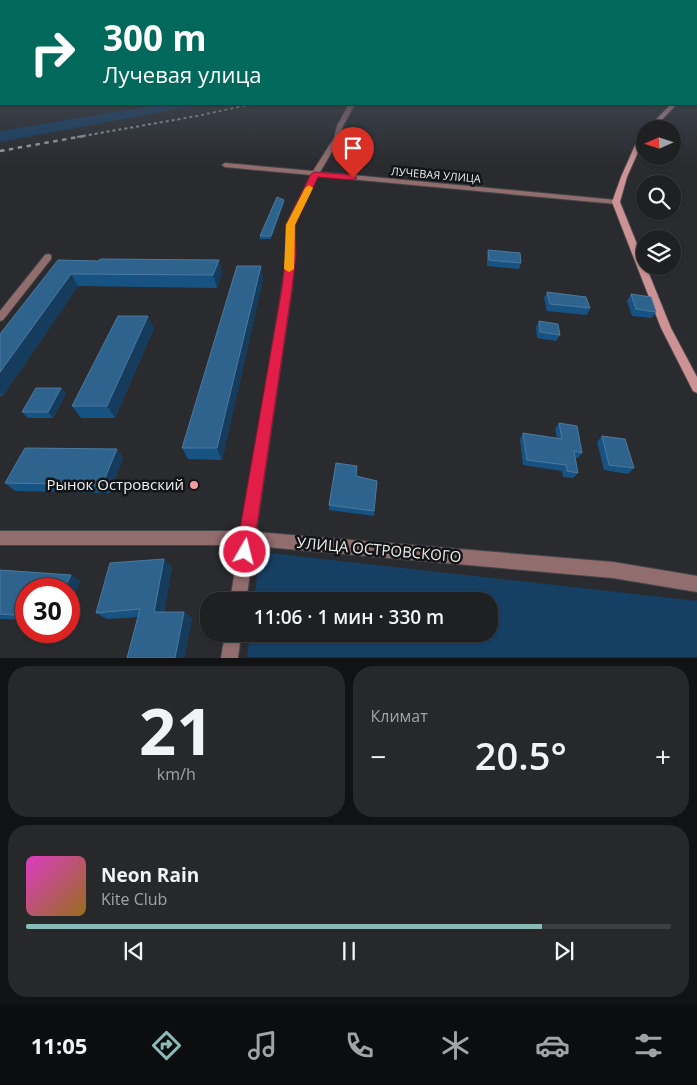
<!DOCTYPE html>
<html lang="ru">
<meta charset="utf-8">
<style>
body{margin:0;font-family:"Open Sans",sans-serif;background:#27282a;color:#f1f3f6;height:100vh;display:flex;flex-direction:column;font-size:19px;white-space:nowrap}
*{box-sizing:border-box;margin:0}
p{font-size:16px;color:#a1a3a5}
.icon{flex:none;width:28px;height:28px;fill:none;stroke:currentColor;stroke-width:2;stroke-linecap:round;stroke-linejoin:round}
.map{position:relative;height:658px;overflow:hidden}
.details{display:flex;flex-direction:column;gap:8px;padding:8px;background:#111213;flex:1}
.details>*{flex:none}
.banner{position:absolute;left:0px;top:0px;width:698px;height:105px;box-shadow:0 1px 4px #0004,0 0 0 1px #3c3e40;background:#00695c;color:#fff;overflow:hidden}
.needle{width:32px;rotate:267deg}
.tools{position:absolute;left:636px;top:120px;display:grid;gap:10px}
.tools a{display:grid;place-items:center;width:45px;height:45px;border-radius:50%;background:#1f2022;box-shadow:0 1px 4px #0004,0 0 0 1px #3c3e40;font-size:25px}
.speed{position:absolute;left:15px;top:578px;display:flex;gap:10px;font-size:25px;font-weight:700;text-align:center}
.speed>*{display:grid;place-content:center;width:65px;height:65px;border-radius:50%;background:#1f2022;box-shadow:0 1px 4px #0004,0 0 0 1px #3c3e40;line-height:1}
.speed .limit{border:8px solid #d22;background:#fff;color:#111}
.pin{position:absolute;display:grid;place-items:center;width:42px;height:42px;color:#fff;margin:-51px -21px;border-radius:50% 50% 50% 0;rotate:-45deg;box-shadow:0 0 5px #0007}
.pin .icon{rotate:45deg}
.me{position:absolute;width:55px;margin:-28px;rotate:8deg;stroke-linejoin:round;filter:drop-shadow(0 0 4px #0008)}
.turn{display:flex;align-items:center;gap:18px;height:105px;padding:0 20px;font-size:22px}
.turn .icon{width:65px;height:65px;stroke-width:2.5}
.turn b{display:block;font-size:35px;line-height:42px}
.big{font-size:38px;font-weight:600;line-height:1.1}
.details .tile{flex:1;display:flex;flex-direction:column;justify-content:center;gap:8px;min-width:0;padding:0 18px;border-radius:20px;background:#27282a}
.details .dial{align-items:center;gap:0}
.dial b{font-size:65px;line-height:1}
.song{display:flex;align-items:center;gap:15px}
.cover{width:60px;height:60px;border-radius:8px;background:linear-gradient(135deg,hsl(310 70% 55%),hsl(40 70% 35%))}
.played{height:5px;border-radius:2px;background:linear-gradient(90deg,#8bbbb9 80%,#3c3e40 80%)}
.keys{display:flex;justify-content:space-around;direction:ltr}
.heat{display:flex;justify-content:space-between;align-items:center;font-size:28px;direction:ltr}
.details .tiles{flex:1;display:grid;gap:8px;grid-template-columns:1fr 1fr}
.tile:last-child{grid-column:span 2}
.trip{position:absolute;left:200px;top:592px;width:298px;height:50px;border-radius:20px;background:#1f2022;box-shadow:0 1px 4px #0004,0 0 0 1px #3c3e40;font-weight:600;line-height:50px;text-align:center}
.tab-bar{display:flex;height:80px;justify-content:space-around;align-items:center;background:#0c0d0e;color:#a1a3a5}
.tab-bar .icon{width:35px;height:35px}
.tab-bar .active{color:#8bbbb9}
.tab-bar b{font-size:22px;color:#f1f3f6}
.map>svg:first-child{display:block}
.green{fill:#163f64}
.lines{fill:none;stroke-linecap:round;stroke-linejoin:round}
.street-casing{stroke:#444649;stroke-width:2}
.secondary-casing{stroke:#444649;stroke-width:2}
.street{fill:#926d6e;fill-rule:evenodd}
.secondary{fill:#cc9294;fill-rule:evenodd}
.rail-far1{stroke:#9fa1a3;stroke-width:2;stroke-dasharray:3 3;stroke-linecap:butt}
.rail{stroke:#9fa1a3;stroke-width:2.5;stroke-dasharray:4.5 4.5;stroke-linecap:butt}
.wall{fill:#175382}
.shaded-wall{fill:#153c5c}
.building{fill:#2e638e;stroke:#4c799d}
.route{fill:#e11d48;stroke:#92132f}
.slow{fill:#f59e0b}
.poi-dot{fill:#f49b9f;stroke:#121415;stroke-width:2}
.labels{text-anchor:middle;stroke-width:5;stroke-linejoin:round;paint-order:stroke}
.far-street-label{font-size:11px;fill:#eceeef;stroke:#121415}
.near-poi-label{font-size:15px;fill:#eceeef;stroke:#121415;text-anchor:end}
.near-street-label{font-size:15px;fill:#eceeef;stroke:#121415}
</style>
<div class="map">
<svg width="697" height="658" viewBox="0 0 697 658">
<rect width="100%" height="100%" fill="#292b2e"/>
<path class="green" d="M162,104H204L0,142V131Z
M260,552L697,601V657H247L250,634H489V601H254Z"/>
<g class="lines">
<defs>
<path id="street" d="M349,104H355L343,126L340,138L320,172L616,200L620,202L616,204L317,176L294,225L295,255L292,288L256,532L613,562L697,576V592L613,578L254,546L246,601H230L239,545H0V531H242L282,288L287,255L286,225L311,175L225,167L222,165L225,163L313,171L334,138L337,126Z
M48,254L51,255V259L3,320L0,321V311L45,255Z
M225,634H241L238,658H221Z"/>
<path id="secondary" d="M696,79H697L696,82Z
M671,104H677L653,129H647Z
M645,134V140L642,143L627,177L620,202L671,328L697,377V393L693,391L661,328L612,202L621,177L636,143Z"/>
</defs>
<use href="#street" class="street-casing"/>
<use href="#secondary" class="secondary-casing"/>
<use href="#street" class="street"/>
<use href="#secondary" class="secondary"/>
<path class="rail-far1" d="M77,137L197,116L252,104"/>
<path class="rail" d="M0,151L84,136"/>
</g>
<path class="wall" d="M284,200V203L271,239H260V236Z
M488,250L521,263L519,269L487,266V257Z
M58,260L222,273L217,288L78,286L3,396H0V334Z
M263,279L222,460L188,459L182,448Z
M547,292L590,308L587,315L547,311L544,298Z
M631,294L656,312L652,318L632,316L627,301Z
M539,321L560,335L556,341L537,338L536,327Z
M154,328L115,418H81L72,406Z
M61,388L66,394L53,418H28L22,412Z
M559,423L582,453L578,458H575L578,473L573,478L563,477L562,471L523,465L520,439L523,433L557,438L555,429Z
M602,436L634,468L628,474L604,470L597,442Z
M117,449L123,458L110,493L15,491L5,483Z
M357,466V476L377,481L374,516L329,510V505Z
M172,567L164,612L192,618L184,658H127L138,617L107,619L96,613Z
M0,570L71,575L80,581L69,607V589H26V620L0,619Z"/>
<path class="shaded-wall" d="M284,200V203L271,239V236Z
M219,260L222,273L217,288L213,275Z
M261,266L263,279L222,460L217,448Z
M71,274L78,286L3,396L0,393V372Z
M148,316L154,328L115,418L107,406Z
M61,388L66,394L53,418L48,412Z
M117,449L123,458L110,493L102,485Z
M164,559L172,567L163,619L154,612Z
M71,575L80,581L69,607V589H64Z
M184,612L192,618L184,658H175Z"/>
<path class="building" d="M277,197L284,200L271,236H260Z
M488,250L520,253L521,263L489,260Z
M100,259L219,260L213,275L71,274L0,372V334L58,260L98,261Z
M237,266H261L217,448H182Z
M547,292L586,297L590,308L550,304Z
M631,294L651,297L656,312L636,309Z
M118,316H148L107,406H72Z
M539,321L558,324L560,335L540,332Z
M36,388H61L48,412H22Z
M559,423L577,426L582,453L574,451L578,473L567,471L566,465L527,460L523,433L562,439Z
M602,436L625,439L634,468L609,465Z
M25,448L117,449L102,485L5,483Z
M336,463L357,466L356,476L377,481L374,511L329,505Z
M164,559L154,612H184L175,658H127L140,609L96,613L110,563Z
M0,570L71,575L64,589H26V616L0,614Z"/>
<linearGradient id="sky" x2="0" y2="1"><stop stop-color="#171819"/><stop offset="0.44" stop-color="#434a57"/><stop offset="1" stop-color="#434a57" stop-opacity="0"/></linearGradient>
<rect width="697" height="165" fill="url(#sky)"/>
<path class="route" d="M315,172L353,175L357,178L353,180L318,177L295,225L296,255L292,288L253,552L251,558L245,560L239,558L236,552L282,288L286,255V225L311,174Z"/>
<path class="slow" d="M309,185L313,188L295,225L294,269L289,272L284,269L286,225L305,188Z"/>
<circle class="poi-dot" cx="194" cy="485" r="5"/>
<g class="labels">
<g class="far-street-label">
<text transform="translate(436 175) rotate(5)" y="4">ЛУЧЕВАЯ УЛИЦА</text>
</g>
<g class="near-poi-label">
<text x="184" y="490">Рынок Островский</text>
</g>
<g class="near-street-label">
<text transform="translate(379 550) rotate(5)" y="5">УЛИЦА ОСТРОВСКОГО</text>
</g>
</g>
</svg>
<div class="tools">
<a><svg class="needle" viewBox="-14 -14 28 28"><path d="M0-13l5 13h-10z" fill="#e53935"/><path d="M0 13l5-13h-10z" fill="#a1a3a5"/></svg></a>
<a><svg class="icon" aria-label="search" viewBox="0 0 24 24"><circle cx="10" cy="10" r="6"/><path d="M15 15l6 6"/></svg></a>
<a><svg class="icon" aria-label="layers" viewBox="0 0 24 24"><path d="M12 4l9 5-9 5-9-5zM3 14l9 5 9-5"/></svg></a>
</div>
<div class="speed"><div class="limit">30</div></div>
<div class="pin" style="left:353px;top:178px;background:#d93025"><svg class="icon" aria-label="arrive" viewBox="0 0 24 24"><path d="M6 21V4h12l-3 4 3 4H6"/></svg></div>
<svg class="me" style="left:245px;top:552px" viewBox="-20 -20 40 40"><circle r="17" fill="#e11d48" stroke="#fff" stroke-width="3"/><path d="M0-11L8 9 0 5-8 9z" fill="#fff"/></svg>
<div class="trip">11:06 · 1 мин · 330 m</div>
<div class="banner">
<div class="turn"><svg class="icon" aria-label="right" viewBox="0 0 24 24"><path d="M7 20v-9h11M14 6l5 5-5 5"/></svg><div><b>300 m</b>Лучевая улица</div></div>
</div>
</div>
<section class="details">
<div class="tiles">
<div class="tile dial"><b>21</b><p>km/h</p></div>
<div class="tile"><p>Климат</p>
<div class="heat"><a>−</a><b class="big">20.5°</b><a>+</a></div>
</div>
<div class="tile">
<div class="song"><i class="cover"></i><div><b>Neon Rain</b><p>Kite Club</p></div></div>
<div class="played"></div>
<div class="keys"><svg class="icon" aria-label="previous" viewBox="0 0 24 24"><path d="M18 5L8 12l10 7zM5 5v14"/></svg><svg class="icon" aria-label="pause" viewBox="0 0 24 24"><path d="M8 5v14M16 5v14"/></svg><svg class="icon" aria-label="next" viewBox="0 0 24 24"><path d="M6 5l10 7-10 7zM19 5v14"/></svg></div>
</div>
</div>
</section>
<nav class="tab-bar">
<b>11:05</b>
<svg class="icon active" aria-label="directions" viewBox="0 0 24 24"><path d="M12 3l9 9-9 9-9-9zM9 14v-3h6M13 9l2 2-2 2"/></svg>
<svg class="icon" aria-label="music" viewBox="0 0 24 24"><path d="M9 18V5l10-2v13"/><circle cx="6" cy="18" r="3"/><circle cx="16" cy="16" r="3"/></svg>
<svg class="icon" aria-label="phone" viewBox="0 0 24 24"><path d="M5 4h4l2 5-3 2q2 4 5 5l2-3 5 2v4C11 20 4 13 5 4z"/></svg>
<svg class="icon" aria-label="climate" viewBox="0 0 24 24"><path d="M12 3v18M4 7l16 10M4 17L20 7"/></svg>
<svg class="icon" aria-label="car" viewBox="0 0 24 24"><path d="M5 17H2v-5l4-1 3-4h7l3 4 3 1v5h-3M9 17h6M6 11h13"/><circle cx="7" cy="17" r="2"/><circle cx="17" cy="17" r="2"/></svg>
<svg class="icon" aria-label="filters" viewBox="0 0 24 24"><path d="M4 7h16M4 17h16"/><circle cx="9" cy="7" r="2"/><circle cx="15" cy="17" r="2"/></svg>
</nav>
